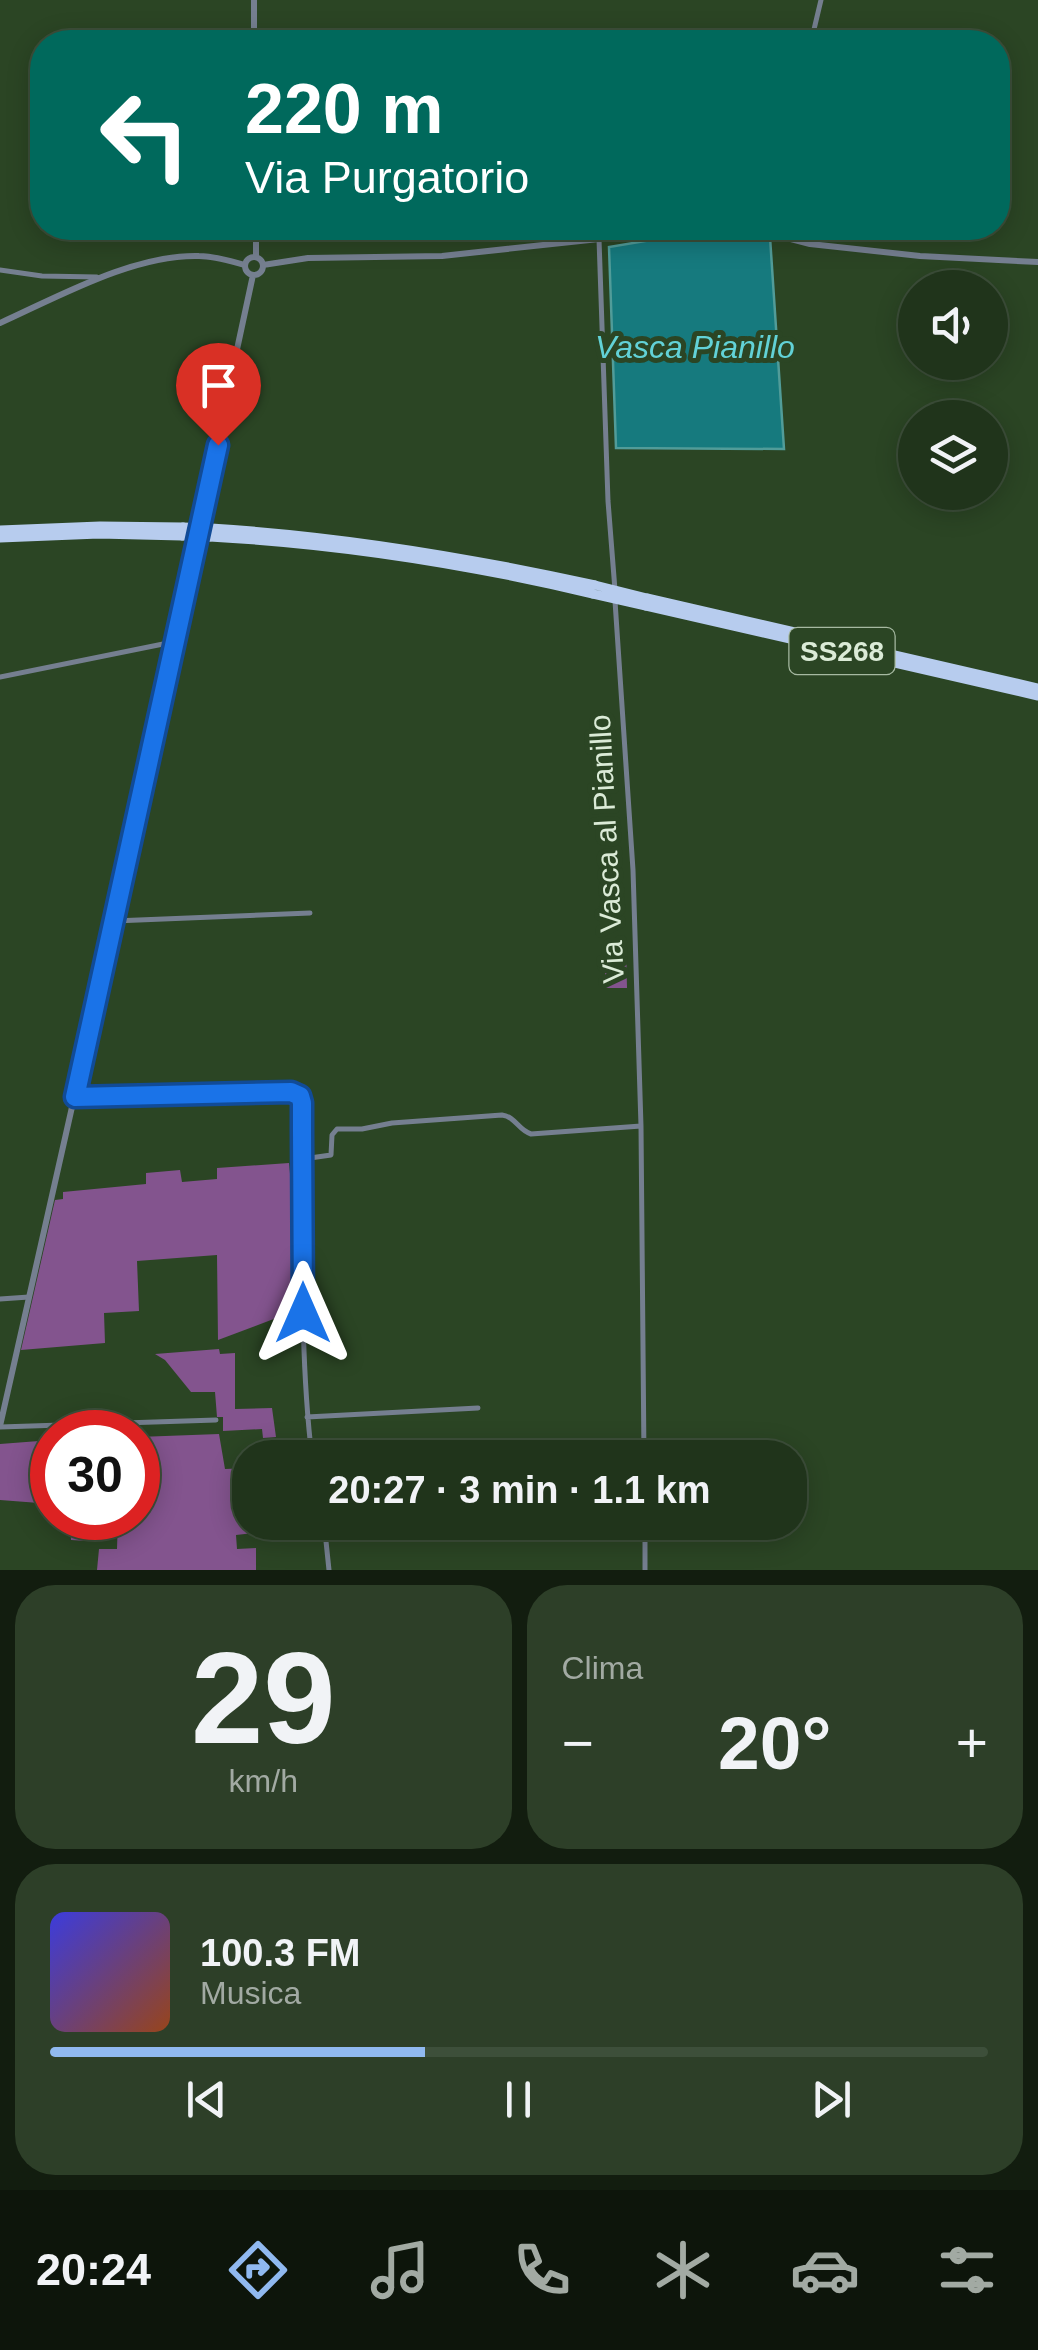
<!DOCTYPE html>
<html lang="it">
<meta charset="utf-8">
<style>
body{margin:0;font-family:Helvetica,sans-serif;background:#2d3f28;color:#f1f3f6;height:100vh;display:flex;flex-direction:column;font-size:38px;white-space:nowrap}
*{box-sizing:border-box;margin:0}
p{font-size:32px;color:#a2aaa3}
.icon{flex:none;width:55px;height:55px;fill:none;stroke:currentColor;stroke-width:2;stroke-linecap:round;stroke-linejoin:round}
.map{position:relative;height:1570px;overflow:hidden}
.side{display:flex;flex-direction:column;gap:15px;padding:15px;background:#121d0f;flex:1}
.side>*{flex:none}
.top-card{position:absolute;left:30px;top:30px;width:980px;height:210px;border-radius:40px;box-shadow:0 5px 25px #0003,0 0 0 2px #3d4f3a;background:#00695c;color:#fff;overflow:hidden}
.fabs{position:absolute;left:898px;top:270px;display:grid;gap:20px}
.fabs a{display:grid;place-items:center;width:110px;height:110px;border-radius:50%;background:#20341b;box-shadow:0 5px 25px #0003,0 0 0 2px #3d4f3a;font-size:50px}
.speed{position:absolute;left:30px;top:1410px;display:flex;gap:20px;font-size:50px;font-weight:700;text-align:center}
.speed>*{display:grid;place-content:center;width:130px;height:130px;border-radius:50%;background:#20341b;box-shadow:0 5px 25px #0003,0 0 0 2px #3d4f3a;line-height:1}
.speed .limit{border:15px solid #d22;background:#fff;color:#111}
.pin{position:absolute;display:grid;place-items:center;width:85px;height:85px;color:#fff;margin:-102px -42px;border-radius:50% 50% 50% 0;rotate:-45deg;box-shadow:0 0 10px #0007}
.pin .icon{rotate:45deg}
.me{position:absolute;width:110px;margin:-55px;rotate:0deg;stroke-linejoin:round;filter:drop-shadow(0 0 8px #0008)}
.turn{display:flex;align-items:center;gap:35px;height:210px;padding:0 50px;font-size:45px}
.turn .icon{width:130px;height:130px;stroke-width:2.5}
.turn b{display:block;font-size:70px;line-height:85px}
.big{font-size:75px;font-weight:600;line-height:1.1}
.side .tile{flex:1;display:flex;flex-direction:column;justify-content:center;gap:15px;min-width:0;padding:0 35px;border-radius:40px;background:#2d3f28}
.side .dial{align-items:center;gap:0}
.dial b{font-size:130px;line-height:1}
.song{display:flex;align-items:center;gap:30px}
.cover{width:120px;height:120px;border-radius:15px;background:linear-gradient(135deg,hsl(240 70% 55%),hsl(20 70% 35%))}
.played{height:10px;border-radius:5px;background:linear-gradient(90deg,#90b9f0 40%,#3d4f3a 40%)}
.keys{display:flex;justify-content:space-around;direction:ltr}
.heat{display:flex;justify-content:space-between;align-items:center;font-size:55px;direction:ltr}
.side .tiles{flex:1;display:grid;gap:15px;grid-template-columns:1fr 1fr}
.tile:last-child{grid-column:span 2}
.trip{position:absolute;left:232px;top:1440px;width:575px;height:100px;border-radius:40px;background:#20341b;box-shadow:0 5px 25px #0003,0 0 0 2px #3d4f3a;font-weight:600;line-height:100px;text-align:center}
.menu{display:flex;height:160px;justify-content:space-around;align-items:center;background:#0d150b;color:#a2aaa3}
.menu .icon{width:70px;height:70px}
.menu .selected{color:#90b9f0}
.menu b{font-size:45px;color:#f1f3f6}
.map>svg:first-child{display:block}
.green{fill:#83548e}
.water{fill:#167a7e;stroke:#519c99;stroke-width:2.5}
.lines{fill:none;stroke-linecap:round;stroke-linejoin:round}
.minor{stroke:#757f90;stroke-width:5}
.tertiary{stroke:#757f90;stroke-width:6}
.trunk{stroke:#b7ccee;stroke-width:9}
.trunk-bridge{stroke:#b7ccee;stroke-width:9}
.route-casing{stroke:#114b97;stroke-width:25}
.route{stroke:#1a73e8;stroke-width:18}
.labels{text-anchor:middle;stroke-width:10;stroke-linejoin:round;paint-order:stroke}
.shield{fill:#2b4524;stroke:#a6b9a1;stroke-width:2.5}
.shield-label{font-size:28px;font-weight:bold;fill:#dbebd7}
.street-label{font-size:30px;fill:#dbebd7;stroke:#2b4524}
.water-label{font-size:32px;font-style:italic;fill:#62d2d7;stroke:#2b4524}
</style>
<div class="map">
<svg width="1038" height="1570" viewBox="0 0 1038 1570">
<rect width="100%" height="100%" fill="#2b4524"/>
<path class="green" d="M626,945L627,988H605V946Z
M289,1163L293,1205L300,1207V1309L218,1340L217,1255L137,1261L139,1311L104,1313L105,1343L21,1350L55,1200L63,1199V1192L146,1184V1173L180,1170L182,1182L217,1179V1168Z
M219,1349L220,1354L235,1353V1409L272,1408L276,1437L263,1438L262,1429L223,1431V1417H217L215,1392H191L165,1360L155,1354Z
M219,1434L225,1469L250,1468V1522L319,1523V1526L236,1535L237,1549L256,1548V1570H97L99,1549H117L118,1518H138V1437Z
M52,1440V1504L0,1500V1444Z
M54,1518H87V1541L71,1540L70,1523L54,1521Z"/>
<path class="water" d="M675,236L770,237L784,449L616,448L609,247Z"/>
<g class="lines">
<path class="minor" d="M811,42L821,0
M599,239L608,501L615,590
M0,270L42,276L97,277
M615,601L633,870L641,1126L644,1458
M0,677L173,642
M114,921L310,913
M75,1097L291,1092L300,1096L302,1103C304,1221 298,1340 312,1458
M303,1159L331,1155L332,1135L337,1129H362L392,1123L502,1115C516,1117 518,1130 531,1134L641,1126
M0,1299L29,1297
M307,1417L478,1408
M0,1427L216,1420
M324,1522L329,1570
M645,1522V1570"/>
<path class="tertiary" d="M254,0V42
M256,257V228
M245 266a9 9 0 1 1 18 0a9 9 0 1 1-18 0Z
M263,265L308,258L442,256L599,239L668,228L764,232L810,244L920,256L1038,262
M0,323C58,297 134,254 199,256C214,256 230,261 245,265
M0,1426L114,921L253,275"/>
<path class="trunk" d="M211,528C341,536 468,557 595,585
M0,530L100,526L183,527
M210,537C340,544 467,564 593,594
M0,538L99,534L182,536
M647,598L1038,688
M646,606L1038,696"/>
<path class="trunk-bridge" d="M183,527L211,528
M182,536L210,537
M595,585L647,598
M593,594L646,606"/>
</g>
<g class="lines">
<defs>
<path id="route" d="M218,445L75,1097L291,1092L300,1096L302,1103V1131L303,1313"/>
</defs>
<use href="#route" class="route-casing"/>
<use href="#route" class="route"/>
</g>
<g class="labels">
<rect class="shield" x="789.5" y="628" width="105" height="46" rx="8"/>
<g class="shield-label">
<text x="842" y="661">SS268</text>
</g>
<g class="street-label">
<text transform="translate(607 849) rotate(-93)" y="10">Via Vasca al Pianillo</text>
</g>
<g class="water-label">
<text x="695" y="358">Vasca Pianillo</text>
</g>
</g>
</svg>
<div class="fabs">
<a><svg class="icon" aria-label="sound" viewBox="0 0 24 24"><path d="M4 9h4l5-4v14l-5-4H4zM17 9q2 3 0 6"/></svg></a>
<a><svg class="icon" aria-label="layers" viewBox="0 0 24 24"><path d="M12 4l9 5-9 5-9-5zM3 14l9 5 9-5"/></svg></a>
</div>
<div class="speed"><div class="limit">30</div></div>
<div class="pin" style="left:218px;top:445px;background:#d93025"><svg class="icon" aria-label="arrive" viewBox="0 0 24 24"><path d="M6 21V4h12l-3 4 3 4H6"/></svg></div>
<svg class="me" style="left:303px;top:1313px" viewBox="-20 -20 40 40"><path d="M0-17L14 15 0 8-14 15z" fill="#1a73e8" stroke="#fff" stroke-width="4"/></svg>
<div class="trip">20:27 · 3 min · 1.1 km</div>
<div class="top-card">
<div class="turn"><svg class="icon" aria-label="left" viewBox="0 0 24 24"><path d="M17 20v-9H6M10 6l-5 5 5 5"/></svg><div><b>220 m</b>Via Purgatorio</div></div>
</div>
</div>
<section class="side">
<div class="tiles">
<div class="tile dial"><b>29</b><p>km/h</p></div>
<div class="tile"><p>Clima</p>
<div class="heat"><a>−</a><b class="big">20°</b><a>+</a></div>
</div>
<div class="tile">
<div class="song"><i class="cover"></i><div><b>100.3 FM</b><p>Musica</p></div></div>
<div class="played"></div>
<div class="keys"><svg class="icon" aria-label="previous" viewBox="0 0 24 24"><path d="M18 5L8 12l10 7zM5 5v14"/></svg><svg class="icon" aria-label="pause" viewBox="0 0 24 24"><path d="M8 5v14M16 5v14"/></svg><svg class="icon" aria-label="next" viewBox="0 0 24 24"><path d="M6 5l10 7-10 7zM19 5v14"/></svg></div>
</div>
</div>
</section>
<nav class="menu">
<b>20:24</b>
<svg class="icon selected" aria-label="directions" viewBox="0 0 24 24"><path d="M12 3l9 9-9 9-9-9zM9 14v-3h6M13 9l2 2-2 2"/></svg>
<svg class="icon" aria-label="music" viewBox="0 0 24 24"><path d="M9 18V5l10-2v13"/><circle cx="6" cy="18" r="3"/><circle cx="16" cy="16" r="3"/></svg>
<svg class="icon" aria-label="phone" viewBox="0 0 24 24"><path d="M5 4h4l2 5-3 2q2 4 5 5l2-3 5 2v4C11 20 4 13 5 4z"/></svg>
<svg class="icon" aria-label="climate" viewBox="0 0 24 24"><path d="M12 3v18M4 7l16 10M4 17L20 7"/></svg>
<svg class="icon" aria-label="car" viewBox="0 0 24 24"><path d="M5 17H2v-5l4-1 3-4h7l3 4 3 1v5h-3M9 17h6M6 11h13"/><circle cx="7" cy="17" r="2"/><circle cx="17" cy="17" r="2"/></svg>
<svg class="icon" aria-label="filters" viewBox="0 0 24 24"><path d="M4 7h16M4 17h16"/><circle cx="9" cy="7" r="2"/><circle cx="15" cy="17" r="2"/></svg>
</nav>
